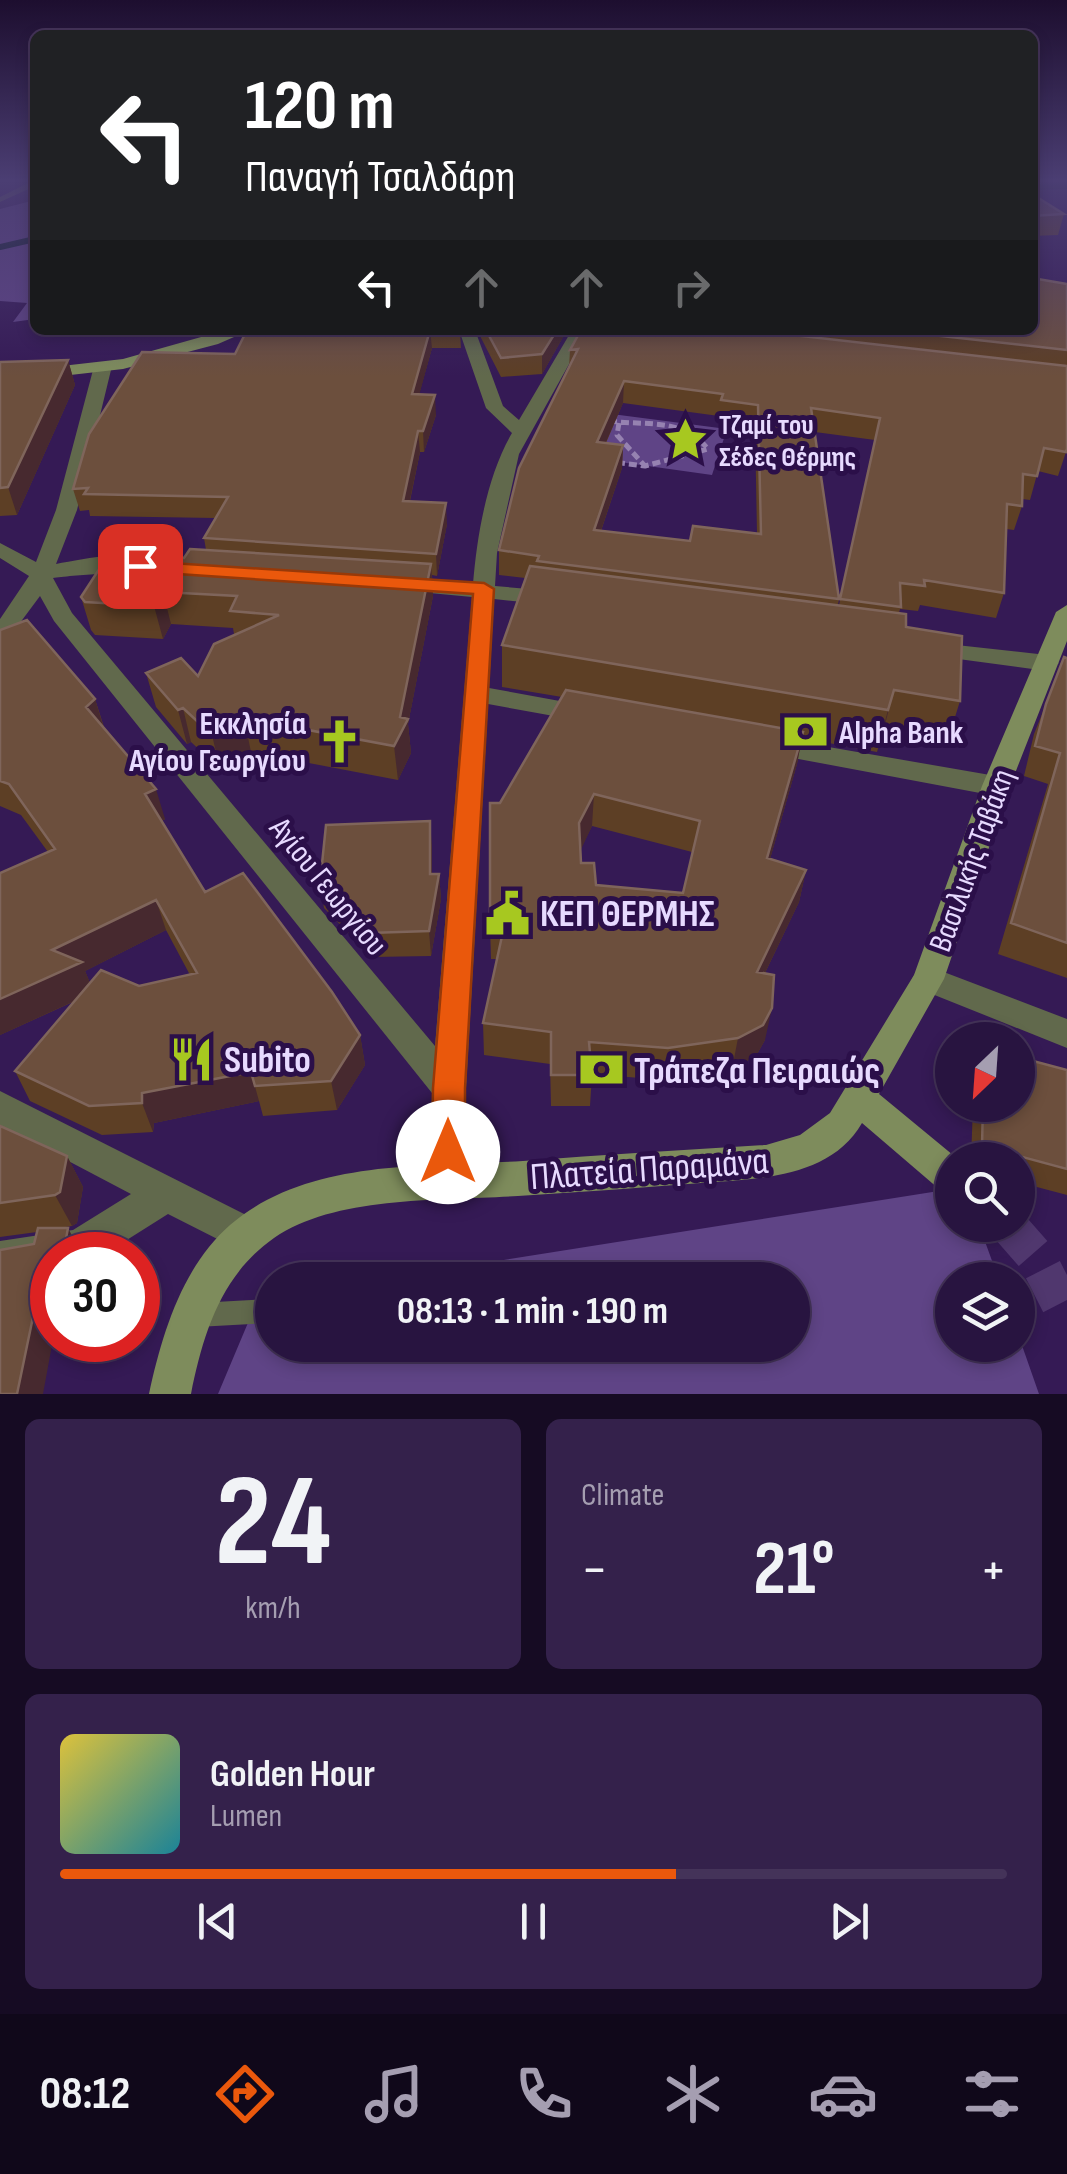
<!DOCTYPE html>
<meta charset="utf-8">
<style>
body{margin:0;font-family:"Sofia Sans Condensed",sans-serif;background:#34214b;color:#f1f3f6;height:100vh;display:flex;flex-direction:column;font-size:38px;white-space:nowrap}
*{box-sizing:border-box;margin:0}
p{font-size:32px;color:#a59eb1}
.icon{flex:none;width:55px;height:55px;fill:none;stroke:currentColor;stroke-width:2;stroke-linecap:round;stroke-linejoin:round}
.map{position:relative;height:1394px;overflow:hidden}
.side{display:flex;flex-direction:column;gap:25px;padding:25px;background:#160b23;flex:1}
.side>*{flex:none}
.guide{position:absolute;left:30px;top:30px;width:1008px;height:305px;border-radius:15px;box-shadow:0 5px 15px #0003,0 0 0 2px #443359;background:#202124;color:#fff;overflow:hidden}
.needle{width:65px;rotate:205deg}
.controls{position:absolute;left:935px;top:1022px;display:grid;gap:20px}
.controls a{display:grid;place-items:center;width:100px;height:100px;border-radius:50%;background:#281440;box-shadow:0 5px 15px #0003,0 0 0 2px #443359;font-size:50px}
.speed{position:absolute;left:30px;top:1232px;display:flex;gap:20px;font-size:50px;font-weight:700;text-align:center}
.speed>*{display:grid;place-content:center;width:130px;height:130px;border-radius:50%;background:#281440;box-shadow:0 5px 15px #0003,0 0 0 2px #443359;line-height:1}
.speed .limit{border:15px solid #d22;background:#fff;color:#111}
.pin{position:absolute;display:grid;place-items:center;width:85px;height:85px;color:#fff;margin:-42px;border-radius:20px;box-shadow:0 5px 15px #0006}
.me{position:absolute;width:110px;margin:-55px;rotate:0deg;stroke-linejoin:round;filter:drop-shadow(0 0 8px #0008)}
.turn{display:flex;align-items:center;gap:35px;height:210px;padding:0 50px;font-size:45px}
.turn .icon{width:130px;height:130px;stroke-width:2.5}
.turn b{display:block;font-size:70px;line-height:85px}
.lanes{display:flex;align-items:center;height:95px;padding:0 50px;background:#0003;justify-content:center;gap:50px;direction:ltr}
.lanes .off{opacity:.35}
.big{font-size:75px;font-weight:700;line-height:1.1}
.side .tile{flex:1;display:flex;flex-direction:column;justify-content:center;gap:15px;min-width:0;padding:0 35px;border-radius:15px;background:#34214b}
.side .dial{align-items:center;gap:0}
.dial b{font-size:130px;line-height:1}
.song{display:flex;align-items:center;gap:30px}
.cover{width:120px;height:120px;border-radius:15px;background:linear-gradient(135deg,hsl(50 70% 55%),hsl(190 70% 35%))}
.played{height:10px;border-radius:5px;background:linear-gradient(90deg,#ea580c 65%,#443359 65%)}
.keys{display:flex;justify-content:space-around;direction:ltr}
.heat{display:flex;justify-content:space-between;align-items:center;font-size:55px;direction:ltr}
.side .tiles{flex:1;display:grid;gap:25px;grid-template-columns:1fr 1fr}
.tile:last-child{grid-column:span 2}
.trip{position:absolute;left:255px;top:1262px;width:555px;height:100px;border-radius:50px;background:#281440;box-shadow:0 5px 15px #0003,0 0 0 2px #443359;font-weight:700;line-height:100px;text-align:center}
.tab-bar{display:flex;height:160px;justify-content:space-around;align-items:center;background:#10081a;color:#a59eb1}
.tab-bar .icon{width:70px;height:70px}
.tab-bar .on{color:#ea580c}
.tab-bar b{font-size:45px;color:#f1f3f6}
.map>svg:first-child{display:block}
.green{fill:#5f4486}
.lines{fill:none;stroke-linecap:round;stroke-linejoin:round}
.stream{stroke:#0d1e29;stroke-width:6}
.secondary-tunnel{stroke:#50376e;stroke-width:38;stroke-dasharray:38 19;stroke-linecap:butt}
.path{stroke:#9682b1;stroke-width:5;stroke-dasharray:8 4;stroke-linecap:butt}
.lane{fill:#61694c;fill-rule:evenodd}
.street{fill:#61694c;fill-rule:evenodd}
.secondary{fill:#7e8c5c;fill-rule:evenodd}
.wall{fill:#5d3f25;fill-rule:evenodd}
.shaded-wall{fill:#47292f}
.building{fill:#6c4f3d;stroke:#7f655b;stroke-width:2.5;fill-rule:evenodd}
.route{fill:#ea580c;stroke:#983908;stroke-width:2.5}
.labels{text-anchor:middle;stroke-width:10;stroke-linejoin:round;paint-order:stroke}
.far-poi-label{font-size:28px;font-weight:bold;fill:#e7daff;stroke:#2b0f49;text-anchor:start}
.poi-label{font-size:32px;font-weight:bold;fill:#e7daff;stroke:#2b0f49;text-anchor:end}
.street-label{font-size:32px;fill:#e7daff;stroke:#2b0f49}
.near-poi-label{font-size:38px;font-weight:bold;fill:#e7daff;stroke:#2b0f49;text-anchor:start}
.near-street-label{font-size:38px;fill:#e7daff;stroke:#2b0f49}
</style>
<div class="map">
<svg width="1067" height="1394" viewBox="0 0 1067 1394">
<rect width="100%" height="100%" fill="#351a55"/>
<path class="green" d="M35,200V319L13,322L27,303L0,301V209Z
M558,407L727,429L712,475L534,450Z
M945,1190L952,1196V1225H979L999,1280H952V1345H1018V1334L1039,1394H218L258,1299L272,1297V1345H792V1280H378Z"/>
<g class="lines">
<path class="stream" d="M1032,187L1067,186
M0,247L35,239"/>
<path class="secondary-tunnel" d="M1008,1225L1037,1258L1067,1317"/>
<path class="path" d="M609,421C646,426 682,417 708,449L645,466L614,462
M619,423L617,435L644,465"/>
<path class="lane" d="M32,181H35V186L0,202V197Z
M272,1299V1323L197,1327L189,1323L185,1315L189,1307L197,1303Z"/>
<path class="street" d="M459,330H475L503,406L519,420L572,330H588L519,454L497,553L495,586L552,591L563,598L552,605L494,599L489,688L587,706L600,714L587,722L488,704L466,1088V1183L461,1195L448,1201L435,1195L430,1183L432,1093L54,621L40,596L8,639L0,641V619L29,576L0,558V543L36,562L56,510L93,370L108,366L111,370L77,510L56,564C81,560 125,548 144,566C136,573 70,575 53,578L72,613L435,1046L472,597L398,590L387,583L398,576L473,584C477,535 487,476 512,433L486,408Z
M929,642L1047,655L1059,663L1047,671L921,654L917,649L921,644Z
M765,736L996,776L1006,779L1010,786L1006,793L996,796L756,751L752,745L756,739Z
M928,966L1067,1019V1048L917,988L912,979L917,970Z
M0,1091L260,1222L266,1235L260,1248L247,1254L168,1214L103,1255H52V1271L0,1279V1241L73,1230L131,1194L0,1125Z"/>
<path class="secondary" d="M226,330H250L218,344L123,369L0,383V373L123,359Z
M1067,605V641L1010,786L944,979L879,1094L959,1160H952V1194L939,1189L862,1123C833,1174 767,1179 714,1182C649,1187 583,1192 518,1196C444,1201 336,1195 274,1238C221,1275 203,1334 191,1394H149C162,1334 182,1267 230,1225C308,1158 427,1167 523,1161C604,1155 685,1150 766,1145L800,1135L830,1113L914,975L982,786L1056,612Z"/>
</g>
<path class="wall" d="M30,181H35V193L32,191Z
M1032,194L1064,214L1058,235L1032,236Z
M1067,284V449L1058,476L1038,471L1030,500L1022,499V506L1014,530L1006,529L1004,593L996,618L920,605L918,611L900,609L899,613L906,627L960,701L947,743L883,732L877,752L802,738L797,764L770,859L806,870L799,902L765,973V1040L756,1056L732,1069L664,1080L592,1074L590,1106H551L550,1064L484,1055L483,1023L497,959H491L490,927L500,803L562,697L502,687V645L525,578L499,575V550L569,367L570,350L581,330H1032ZM623,403L719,416L718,422L755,427L757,534L690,541L601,531L622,468L623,445L606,443ZM815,432L875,440L839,605H838L839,599ZM592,826L692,852L683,893L596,885L581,863L580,850Z
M288,330H460L461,348H432L419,394L436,415L424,452H420L410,501L447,524L437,576L432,575L433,596L408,724L411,753L398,780L251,752L220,769L191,742L187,744L156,707L146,673L198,676L234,634L233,628L171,624L163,639L95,635L91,630L81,597L206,550L204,538L215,518L90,516L89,510L80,511L73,489L235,354L287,332Z
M477,330H567L542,374L501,377Z
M68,360L75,385L17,515L0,516V362Z
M0,630L95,699L104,727L165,819L162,821L205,892L360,1035L365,1065L337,1110L263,1116L259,1101L154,1123L153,1132L102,1135L30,1101L15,1071L75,1001L0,1035L48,852L21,815L0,806ZM166,930L190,975L139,986L90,983L85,971Z
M1067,658V978L998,954L1048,784L1024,776L1034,734L1046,704Z
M430,821L432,874H439L441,899L431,956L372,957L324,908L320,883Z
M1067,1070V1195L1018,1182V1160H971L973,1105H1018Z
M0,1126L67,1156L83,1187L77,1223L72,1226L60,1228L72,1340L52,1345L34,1244L37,1232L0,1237Z"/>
<path class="shaded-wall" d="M430,330L432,348L414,414L412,394Z
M557,330H567L542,374V354Z
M68,360L75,385L17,515L8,487Z
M624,381L623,403L596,465L597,442Z
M435,395L436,415L424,452L423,431Z
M418,431L420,452L405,523L403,501Z
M623,445L622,468L593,554L594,530Z
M446,503L447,524L437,576L436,554Z
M431,564L433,596L408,724L411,753L398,780L394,746Z
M163,592L171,624L163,639L154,606Z
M894,690L883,732L877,752L888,710Z
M95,699L104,729L86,707Z
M183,708L191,742L187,744L178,710Z
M244,718L251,752L220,769L212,735Z
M803,732L797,764L761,891L767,858Z
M156,789L165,819L154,825L145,794Z
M594,794L592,826L578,856L579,823Z
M430,821L432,846V899L430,874Z
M806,870L799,902L750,1004L757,972Z
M439,874L441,899L431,956L429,931Z
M156,900L166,930L85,971L94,992L0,1035V999L52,950Z
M772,1008L765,1040L756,1056L732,1069L738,1038Z
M360,1035L365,1065L337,1110L331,1081Z
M251,1072L259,1101L154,1123L153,1132L142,1103V1093Z
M67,1156L83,1187L77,1223L72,1226L55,1195Z
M68,1228L82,1255H63Z
M52,1312V1340H73L52,1345L43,1394H17L33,1317Z"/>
<path class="building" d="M1032,194L1064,214L1032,216Z
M1032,278L1067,284V350L887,330H1032Z
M288,330H430L412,394L435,395L423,431H418L403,501L446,503L436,554L204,538L228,497L84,494L88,488L73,489L89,434L142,352L235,354L246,332H287Z
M486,330H557L542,354L501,358Z
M581,330H749L1067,366V449L1066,452L1044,448L1037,476L1023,474L1022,506L1007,504L1004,593L924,580L925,586L900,583L901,607L840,599L880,418L811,408L839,599L537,561L539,556L499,550L519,468L578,349L570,350ZM624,381L723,394L721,400L758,405L761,534L693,526L690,541L594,530L623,445L597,442Z
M68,360L8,487L0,488V362Z
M190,549L431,564L400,717L408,719L394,746L244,718L212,735L183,708L178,710L146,673L181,658L198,676L214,644L279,615L230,611L237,596L163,592L154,606L85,602L81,597L109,554L184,558Z
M530,566L906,614V627L962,636L960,701L894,690L888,710L502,645Z
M27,620L95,699L86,707L156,789L145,794L205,892L243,873L332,992L360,1035L331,1081L255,1086L251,1072L142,1093V1103L89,1106L15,1071L101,970L139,986L197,973L156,900L52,950L82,962L0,999V873L55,849L9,784L0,781V630Z
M1064,657L1067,658V943L1011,923L1060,753L1035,746L1046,704Z
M566,690L803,732L767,858L806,870L757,972L774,975L772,1008L763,1025L738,1038L668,1048L589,1042L592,1075H551V1032L483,1023L504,927H490V803H500ZM594,794L700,821L683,893L596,885L594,863H581L579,823Z
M430,821V874H439L429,931L369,933L320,883L326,825Z
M1018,1057L1067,1070V1169L982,1146L983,1105H1018Z
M0,1126L67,1156L60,1192L55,1195L0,1203Z
M38,1228H68L63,1255H52V1312L33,1317L17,1394H0V1250L34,1244Z"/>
<linearGradient id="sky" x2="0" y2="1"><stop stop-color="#1d0e2f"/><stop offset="0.48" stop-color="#4b3e73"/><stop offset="1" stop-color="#4b3e73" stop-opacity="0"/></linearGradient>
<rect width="1067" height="376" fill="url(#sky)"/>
<path class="route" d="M140,561L484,583L494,589L465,1088V1152L460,1163L448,1167L437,1163L432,1152L433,1088L473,594L133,571V562Z"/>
<defs>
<symbol id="sight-bare" viewBox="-9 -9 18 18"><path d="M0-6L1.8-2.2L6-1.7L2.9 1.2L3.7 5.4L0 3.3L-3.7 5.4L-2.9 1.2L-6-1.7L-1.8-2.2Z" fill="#a7c820" stroke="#2b0f49" stroke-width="2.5" paint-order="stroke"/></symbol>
<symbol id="bank-bare" viewBox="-9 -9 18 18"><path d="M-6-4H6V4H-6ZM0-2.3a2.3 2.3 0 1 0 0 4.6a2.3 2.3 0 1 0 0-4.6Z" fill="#a7c820" stroke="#2b0f49" stroke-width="2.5" paint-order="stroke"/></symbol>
<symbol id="church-bare" viewBox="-9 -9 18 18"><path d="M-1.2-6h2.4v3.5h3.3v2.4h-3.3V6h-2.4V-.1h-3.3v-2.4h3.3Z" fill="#a7c820" stroke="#2b0f49" stroke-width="2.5" paint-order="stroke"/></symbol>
<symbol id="civic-bare" viewBox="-9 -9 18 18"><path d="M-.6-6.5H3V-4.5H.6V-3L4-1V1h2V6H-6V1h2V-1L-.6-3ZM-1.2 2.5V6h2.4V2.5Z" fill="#a7c820" stroke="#2b0f49" stroke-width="2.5" paint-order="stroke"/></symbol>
<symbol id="restaurant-bare" viewBox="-9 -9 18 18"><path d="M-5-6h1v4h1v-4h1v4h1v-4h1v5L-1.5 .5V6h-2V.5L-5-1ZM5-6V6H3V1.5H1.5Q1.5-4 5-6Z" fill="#a7c820" stroke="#2b0f49" stroke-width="2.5" paint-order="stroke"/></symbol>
</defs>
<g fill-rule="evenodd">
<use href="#sight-bare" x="654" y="408" width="63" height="63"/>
<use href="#bank-bare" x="774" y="700" width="63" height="63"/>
<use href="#church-bare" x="308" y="710" width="63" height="63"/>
<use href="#civic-bare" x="476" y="882" width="63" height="63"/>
<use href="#restaurant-bare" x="160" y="1028" width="63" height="63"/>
<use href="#bank-bare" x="570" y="1038" width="63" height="63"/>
</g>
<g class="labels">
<g class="far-poi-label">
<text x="719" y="434">Τζαμί του<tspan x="719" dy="32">Σέδες Θέρμης</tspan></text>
</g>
<g class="poi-label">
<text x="306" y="734">Εκκλησία<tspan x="306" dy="37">Αγίου Γεωργίου</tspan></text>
<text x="839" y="743" text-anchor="start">Alpha Bank</text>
</g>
<g class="street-label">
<text transform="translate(971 860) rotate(-70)" y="11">Βασιλικής Ταβάκη</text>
<text transform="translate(329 886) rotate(51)" y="11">Αγίου Γεωργίου</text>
</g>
<g class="near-poi-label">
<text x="540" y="926">ΚΕΠ ΘΕΡΜΗΣ</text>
<text x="224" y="1072">Subito</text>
<text x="634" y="1083">Τράπεζα Πειραιώς</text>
</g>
<g class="near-street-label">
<text transform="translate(649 1168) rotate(-4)" y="13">Πλατεία Παραμάνα</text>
</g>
</g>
</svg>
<div class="controls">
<a><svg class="needle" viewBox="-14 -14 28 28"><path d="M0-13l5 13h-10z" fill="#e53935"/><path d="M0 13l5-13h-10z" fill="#a59eb1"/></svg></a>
<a><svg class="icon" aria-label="search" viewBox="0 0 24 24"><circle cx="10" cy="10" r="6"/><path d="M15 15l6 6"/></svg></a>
<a><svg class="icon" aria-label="layers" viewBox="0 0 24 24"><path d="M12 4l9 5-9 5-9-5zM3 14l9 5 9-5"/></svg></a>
</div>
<div class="speed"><div class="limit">30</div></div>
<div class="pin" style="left:140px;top:566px;background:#d93025"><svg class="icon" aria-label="arrive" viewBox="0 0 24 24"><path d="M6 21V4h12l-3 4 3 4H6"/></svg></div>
<svg class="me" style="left:448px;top:1152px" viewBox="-20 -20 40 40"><circle r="19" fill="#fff"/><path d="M0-13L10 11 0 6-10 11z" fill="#ea580c"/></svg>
<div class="trip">08:13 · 1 min · 190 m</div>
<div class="guide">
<div class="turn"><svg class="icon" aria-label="left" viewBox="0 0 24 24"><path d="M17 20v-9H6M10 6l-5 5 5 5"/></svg><div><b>120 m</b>Παναγή Τσαλδάρη</div></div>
<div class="lanes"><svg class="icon" aria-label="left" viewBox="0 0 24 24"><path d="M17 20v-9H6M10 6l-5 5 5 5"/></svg><svg class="icon off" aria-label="ahead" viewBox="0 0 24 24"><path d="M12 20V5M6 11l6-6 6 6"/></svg><svg class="icon off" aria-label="ahead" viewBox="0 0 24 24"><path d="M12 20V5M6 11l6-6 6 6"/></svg><svg class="icon off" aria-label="right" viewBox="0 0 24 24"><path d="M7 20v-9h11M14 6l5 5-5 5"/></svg></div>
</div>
</div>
<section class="side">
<div class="tiles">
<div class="tile dial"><b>24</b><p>km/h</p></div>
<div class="tile"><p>Climate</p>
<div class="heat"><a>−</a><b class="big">21°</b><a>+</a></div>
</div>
<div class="tile">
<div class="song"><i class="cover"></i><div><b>Golden Hour</b><p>Lumen</p></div></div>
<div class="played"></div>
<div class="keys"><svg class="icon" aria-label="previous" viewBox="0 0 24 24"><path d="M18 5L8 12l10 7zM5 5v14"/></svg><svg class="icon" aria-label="pause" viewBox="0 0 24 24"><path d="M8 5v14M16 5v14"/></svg><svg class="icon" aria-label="next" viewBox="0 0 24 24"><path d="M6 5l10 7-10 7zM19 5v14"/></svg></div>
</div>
</div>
</section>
<nav class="tab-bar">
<b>08:12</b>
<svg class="icon on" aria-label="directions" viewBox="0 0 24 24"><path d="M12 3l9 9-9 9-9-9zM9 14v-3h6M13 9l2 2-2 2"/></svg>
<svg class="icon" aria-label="music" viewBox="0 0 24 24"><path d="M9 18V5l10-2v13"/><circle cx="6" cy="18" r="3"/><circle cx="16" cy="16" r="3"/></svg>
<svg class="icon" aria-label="phone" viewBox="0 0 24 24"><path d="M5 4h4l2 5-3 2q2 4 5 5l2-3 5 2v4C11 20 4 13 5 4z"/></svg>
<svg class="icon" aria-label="climate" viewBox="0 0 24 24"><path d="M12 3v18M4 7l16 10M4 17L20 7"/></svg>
<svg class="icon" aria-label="car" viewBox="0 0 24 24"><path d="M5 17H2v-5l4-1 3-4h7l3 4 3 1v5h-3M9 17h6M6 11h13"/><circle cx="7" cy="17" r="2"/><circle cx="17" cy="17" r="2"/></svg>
<svg class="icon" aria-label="filters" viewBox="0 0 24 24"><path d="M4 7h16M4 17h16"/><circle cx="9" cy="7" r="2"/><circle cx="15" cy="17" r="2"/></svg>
</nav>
